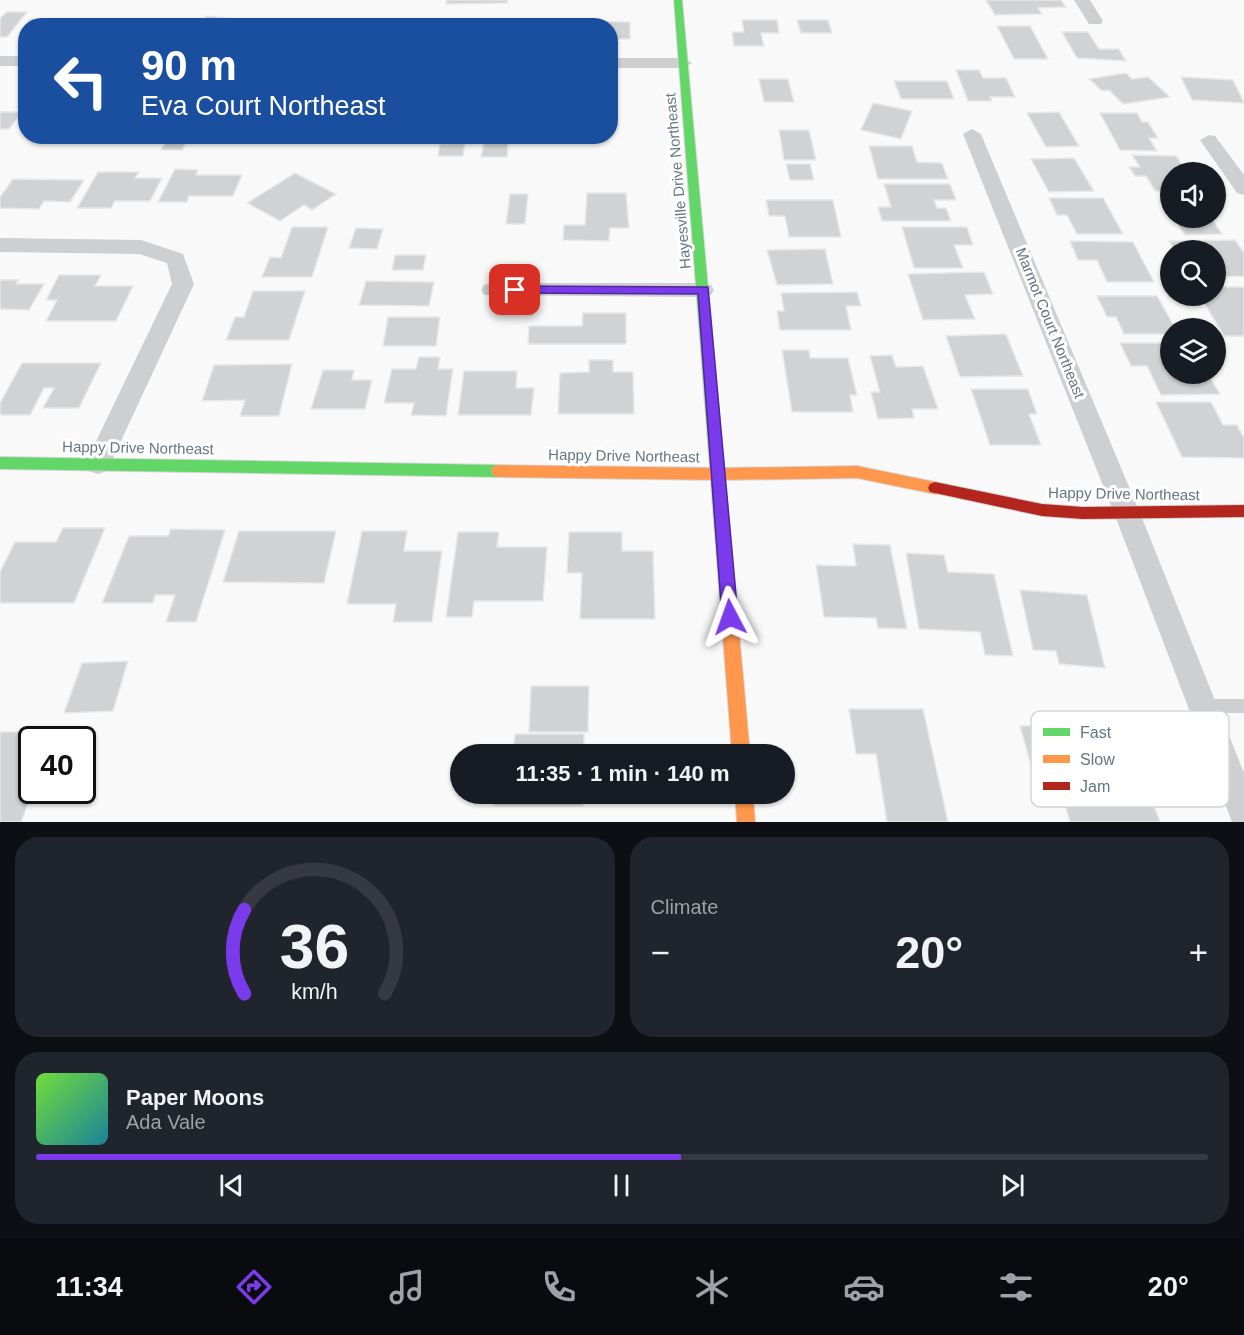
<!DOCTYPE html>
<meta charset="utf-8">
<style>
body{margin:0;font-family:Helvetica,sans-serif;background:#20242c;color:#f1f3f6;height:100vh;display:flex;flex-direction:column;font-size:22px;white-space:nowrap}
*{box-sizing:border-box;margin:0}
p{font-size:20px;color:#9ea1a6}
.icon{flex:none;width:33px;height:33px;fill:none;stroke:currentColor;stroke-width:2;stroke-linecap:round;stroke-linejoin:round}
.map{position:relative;height:822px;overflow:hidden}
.side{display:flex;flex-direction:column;gap:15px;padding:15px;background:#0d0f14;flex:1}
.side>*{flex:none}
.hud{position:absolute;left:18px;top:18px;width:600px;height:126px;border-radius:24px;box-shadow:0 2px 4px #0004;background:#1a4fa0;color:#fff;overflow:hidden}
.buttons{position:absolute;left:1160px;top:162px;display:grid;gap:12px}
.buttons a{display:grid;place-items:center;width:66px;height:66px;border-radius:50%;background:#171b24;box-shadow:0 2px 4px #0004;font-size:30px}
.speed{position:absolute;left:18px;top:726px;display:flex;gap:12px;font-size:30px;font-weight:700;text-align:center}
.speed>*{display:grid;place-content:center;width:78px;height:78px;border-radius:50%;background:#171b24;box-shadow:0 2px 4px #0004;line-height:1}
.speed .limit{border:3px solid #111;border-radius:9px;background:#fff;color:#111}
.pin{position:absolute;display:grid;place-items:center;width:51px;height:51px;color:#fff;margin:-26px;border-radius:12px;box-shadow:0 3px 9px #0006}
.me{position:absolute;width:66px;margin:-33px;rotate:356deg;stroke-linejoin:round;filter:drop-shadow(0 0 4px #0008)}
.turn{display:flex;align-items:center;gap:21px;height:126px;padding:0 24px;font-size:27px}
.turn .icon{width:78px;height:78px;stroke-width:2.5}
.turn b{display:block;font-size:42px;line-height:51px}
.big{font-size:45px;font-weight:600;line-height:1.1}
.side .tile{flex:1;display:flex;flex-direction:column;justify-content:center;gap:9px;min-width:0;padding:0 21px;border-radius:24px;background:#20242c}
.side .dial{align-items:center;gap:0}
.dial svg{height:156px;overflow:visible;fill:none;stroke:#363941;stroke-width:7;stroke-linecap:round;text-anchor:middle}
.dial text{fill:#f1f3f6;stroke:none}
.song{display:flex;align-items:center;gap:18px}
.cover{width:72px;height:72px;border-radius:9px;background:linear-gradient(135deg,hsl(100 70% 55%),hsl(190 70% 35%))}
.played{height:6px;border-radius:3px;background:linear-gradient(90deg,#7c3aed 55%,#363941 55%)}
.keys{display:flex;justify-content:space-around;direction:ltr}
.heat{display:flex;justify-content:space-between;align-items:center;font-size:33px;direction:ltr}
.side .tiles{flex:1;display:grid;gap:15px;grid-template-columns:1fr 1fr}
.tile:last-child{grid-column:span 2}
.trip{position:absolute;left:450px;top:744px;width:345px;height:60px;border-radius:30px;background:#171b24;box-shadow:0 2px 4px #0004;font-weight:600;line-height:60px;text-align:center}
.dock{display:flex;height:96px;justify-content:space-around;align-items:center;background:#090b0e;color:#9ea1a6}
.dock .icon{width:42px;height:42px}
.dock .current{color:#7c3aed}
.dock b{font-size:27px;color:#f1f3f6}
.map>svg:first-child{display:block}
.building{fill:#d0d2d3;stroke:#e8e8e8;stroke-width:1.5}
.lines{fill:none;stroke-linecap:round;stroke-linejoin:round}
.fast-casing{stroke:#d5d6d7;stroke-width:2}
.slow-casing{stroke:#d5d6d7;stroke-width:2}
.jam-casing{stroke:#d5d6d7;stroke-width:2}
.lane{fill:#cecfd0;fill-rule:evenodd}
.street{fill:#cecfd0;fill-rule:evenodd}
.fast{fill:#63d668;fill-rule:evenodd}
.slow{fill:#ff974d;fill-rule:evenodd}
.jam{fill:#b3261e;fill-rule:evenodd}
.route{fill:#7c3aed;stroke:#51269a;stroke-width:1.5}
.labels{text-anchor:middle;stroke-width:6;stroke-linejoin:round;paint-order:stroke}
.street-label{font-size:15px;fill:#657683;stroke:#fff}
.key{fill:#fff;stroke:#d1d6da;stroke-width:1.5}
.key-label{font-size:16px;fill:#657683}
</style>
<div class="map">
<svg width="1244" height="822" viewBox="0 0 1244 822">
<rect width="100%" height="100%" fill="#f9f9f9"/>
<path class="building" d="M447,0H508L507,3L446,4Z
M986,0H1061L1066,7L1038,8L1042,14L995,15Z
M7,12H27L7,37H0V18Z
M206,16L234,19L231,26H167L170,20L205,19Z
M30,19H92L88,26H26Z
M382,20H400L399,24H456L380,26Z
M742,20H777L779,33H761L764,46H734L732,32H744Z
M797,20H828L832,33H801Z
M255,21H305L303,26H252Z
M576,21L630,22V39H610V26H575Z
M997,26H1030L1048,59H1014Z
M1062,32H1088L1099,49H1119L1126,61L1077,58Z
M956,70H979L983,78H1006L1015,97H990L992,101H968Z
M1126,73L1132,79L1148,77L1170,97L1123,104L1109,90L1102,91L1089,79Z
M1181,77L1233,80L1244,103L1192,100Z
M759,79H788L794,102H764Z
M894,81H947L954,99H901Z
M873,103L912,111L901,139L861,130Z
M0,112H22L9,129H0Z
M1059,112L1079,146L1046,147L1027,113Z
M1100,113H1137L1142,122H1148L1158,138H1149L1157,151L1120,150Z
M779,130H809L816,160H784Z
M169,136H189L182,150H161Z
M484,142H508L507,157H481Z
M465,143L463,156H438L440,144Z
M869,146H912L917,162L942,163L948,179H878Z
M1132,155L1176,156L1187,172H1170V191H1155L1146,176H1135L1129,167H1140Z
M1074,158L1094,191L1049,192L1031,159Z
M786,164H810L814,180H790Z
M175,169L198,170L196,175H242L233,196H189L187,202H158Z
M98,172H139L135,178H162L150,201H115L111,208H77Z
M295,173L336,194L312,210L304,205L280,221L247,203Z
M13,179L84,180L70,202L44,201L39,209L0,208V197Z
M884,184H950L956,200H934L937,208H946L951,221H882L878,207H891Z
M587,193H626L629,228H610L609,241L563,240L564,225H585Z
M510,194H528L525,224H506Z
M1049,198H1103L1123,234H1077L1067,215H1057Z
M766,200H833L841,237H789L785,216H769Z
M1174,218H1211L1222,234L1185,235Z
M292,227H328L312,277H262L270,257L281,258Z
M902,227H967L973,245H954L963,268H914Z
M356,228L383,229L377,249L349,248Z
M1235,240L1244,253V276L1215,277V250H1175L1169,241Z
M1070,241L1133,242L1154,282H1107L1097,260H1078Z
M825,249L833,284L777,285L767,250Z
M395,255H426L423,270H392Z
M984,272L993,294L965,295L975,319L923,320L908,274Z
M59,275H101L95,286H133L116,321H46L57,300H46Z
M0,280H19L16,284H44L29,310L0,309Z
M366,281L434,282L429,306L359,305Z
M1215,287H1244V336H1224L1200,296H1215Z
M253,291H305L289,340H226L235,317H244Z
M857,292L861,306H846L851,330H780L777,311H784L781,293Z
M1097,296H1157L1175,328H1170V334H1124L1116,317H1107Z
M583,313H626V344H528L529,326H582Z
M388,317H440L436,346H383Z
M1006,334L1023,376L960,377L946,336Z
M1120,343H1170V374H1208L1220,394L1161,395L1147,366H1131Z
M782,350H809L810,358H848L857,395H850L853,412H792Z
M892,355L896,367L923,366L938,409H912L914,418L878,419L871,392H880L870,356Z
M419,357H440L438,369H453L446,416L411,415L414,403H384L392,369H416Z
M589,360H613V372H633L634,414H558L560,373L589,372Z
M22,363H101L79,408H43L54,388H44L30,415H0V403Z
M292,364L279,416H240L245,400L202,401L214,365Z
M323,370H354L352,380H372L365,409H311Z
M464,371H517L516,388H534L531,415H458Z
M971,389H1028L1037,414H1029L1041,445H990Z
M1156,402H1211L1223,425H1237L1244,438V458L1182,457Z
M63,528H105L74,603H0V572L15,542H56Z
M171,529L225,530L196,622H166L175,595H155L153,603H102L129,536H168Z
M239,531H336L324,583L223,582Z
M362,531H407L404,551H442L432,622H393L396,604H347Z
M458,532H499L497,547H547L543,601H474L472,617H446Z
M569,532H622V551H653L655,619H580L582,573H567Z
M853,544L890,545L907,629L878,628L876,618L824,617L816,565L856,566Z
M906,553L944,555L948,572L994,574L1013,656L985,655L980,632L919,629Z
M1020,590L1087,595L1105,668L1059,664L1056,651L1033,650Z
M128,661L113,711L64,713L82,663Z
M531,686H589L588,732H529Z
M849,709H923L948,822H887L876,754H856Z
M1127,725L1143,770H1106L1116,800H1152L1160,822H1070L1055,771L1033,772L1020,726Z
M0,732H56L54,740H32L33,790L21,822H0Z
M515,734H584V754H513Z
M494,794H583V806H493Z"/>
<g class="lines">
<defs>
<path id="fast" d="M674,0H682L736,599L734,604L728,606L722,604L720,599Z
M0,457L498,465L503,467L505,471L503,475L498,477L0,469Z"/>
<path id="slow" d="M498,465L719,468L857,466L935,482L940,484L942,488L940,492L935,494L857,478L719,480L498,477L493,475L491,471L493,467Z
M728,592L734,594L736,599L750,754H732L720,599L722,594Z
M735,794H753L755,822H737Z"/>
<path id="jam" d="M935,482L1042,504L1083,507L1244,505V517L1083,519L1042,516L930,492L928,488L930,484Z"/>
</defs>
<use href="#fast" class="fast-casing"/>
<use href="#slow" class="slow-casing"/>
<use href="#jam" class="jam-casing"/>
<path class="lane" d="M1202,699H1244V713H1202L1197,711L1194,706L1197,701Z"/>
<path class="street" d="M1074,0H1090L1103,21L1101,24H1089Z
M0,56H26V66H0Z
M610,58H684L692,63L684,68H610Z
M972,129L981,134L1140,513L1244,773V822H1232L1114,513L963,134Z
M1209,135L1215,136L1244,175V195L1237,193L1200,140Z
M0,238L141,240L183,254L194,284L107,471L98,474L89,471L85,464L172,284L167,263L139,254L0,252Z
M492,283H703L711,285L714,290L711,295L703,297L484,295L481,290L484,285Z"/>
<use href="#fast" class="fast"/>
<use href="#slow" class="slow"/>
<use href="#jam" class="jam"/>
</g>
<path class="route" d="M515,286L708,287L738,617L735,622L730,624L724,622L722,617L698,294L511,293V287Z"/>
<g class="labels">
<g class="street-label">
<text transform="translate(678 181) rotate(-95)" y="5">Hayesville Drive Northeast</text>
<text transform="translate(1050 323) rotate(68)" y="5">Marmot Court Northeast</text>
<text transform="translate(138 448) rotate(1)" y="5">Happy Drive Northeast</text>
<text transform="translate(624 456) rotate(1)" y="5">Happy Drive Northeast</text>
<text transform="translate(1124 494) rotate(1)" y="5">Happy Drive Northeast</text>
</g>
</g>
<rect x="1031" y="711" width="198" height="96" rx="9" class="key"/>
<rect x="1043" y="728" width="27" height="8" fill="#63d668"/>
<rect x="1043" y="755" width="27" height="8" fill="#ff974d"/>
<rect x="1043" y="782" width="27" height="8" fill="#b3261e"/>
<g class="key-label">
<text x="1080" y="738">Fast</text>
<text x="1080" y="765">Slow</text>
<text x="1080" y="792">Jam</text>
</g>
</svg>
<div class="buttons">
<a><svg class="icon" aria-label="sound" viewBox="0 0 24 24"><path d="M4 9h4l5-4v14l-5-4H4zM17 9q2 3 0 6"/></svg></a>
<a><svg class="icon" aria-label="search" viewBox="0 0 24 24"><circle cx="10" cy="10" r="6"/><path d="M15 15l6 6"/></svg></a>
<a><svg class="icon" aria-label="layers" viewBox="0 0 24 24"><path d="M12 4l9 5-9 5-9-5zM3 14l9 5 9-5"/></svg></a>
</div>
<div class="speed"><div class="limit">40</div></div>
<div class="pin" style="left:515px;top:290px;background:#d93025"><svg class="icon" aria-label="arrive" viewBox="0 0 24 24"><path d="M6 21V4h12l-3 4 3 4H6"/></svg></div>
<svg class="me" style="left:730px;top:617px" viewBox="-20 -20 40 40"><path d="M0-17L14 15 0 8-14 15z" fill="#7c3aed" stroke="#fff" stroke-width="4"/></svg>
<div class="trip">11:35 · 1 min · 140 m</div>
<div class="hud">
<div class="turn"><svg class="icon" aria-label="left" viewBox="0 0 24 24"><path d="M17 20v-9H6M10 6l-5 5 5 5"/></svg><div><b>90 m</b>Eva Court Northeast</div></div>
</div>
</div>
<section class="side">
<div class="tiles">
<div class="tile dial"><svg viewBox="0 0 100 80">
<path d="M14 69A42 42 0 1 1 86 69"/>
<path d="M14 69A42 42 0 0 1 14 26" stroke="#7c3aed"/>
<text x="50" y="56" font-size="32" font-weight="700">36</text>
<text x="50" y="72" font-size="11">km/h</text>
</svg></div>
<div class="tile"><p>Climate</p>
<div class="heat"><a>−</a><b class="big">20°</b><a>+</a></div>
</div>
<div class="tile">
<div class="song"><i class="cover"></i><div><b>Paper Moons</b><p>Ada Vale</p></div></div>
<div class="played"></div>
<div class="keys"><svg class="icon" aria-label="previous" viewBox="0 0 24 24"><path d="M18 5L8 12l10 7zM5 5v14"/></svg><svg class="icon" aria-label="pause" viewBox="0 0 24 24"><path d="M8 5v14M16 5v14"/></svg><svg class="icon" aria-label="next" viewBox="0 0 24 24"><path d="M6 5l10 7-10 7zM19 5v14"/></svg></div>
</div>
</div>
</section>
<nav class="dock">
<b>11:34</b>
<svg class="icon current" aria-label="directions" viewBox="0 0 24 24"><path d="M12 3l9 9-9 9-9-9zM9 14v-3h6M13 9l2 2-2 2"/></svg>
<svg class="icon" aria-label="music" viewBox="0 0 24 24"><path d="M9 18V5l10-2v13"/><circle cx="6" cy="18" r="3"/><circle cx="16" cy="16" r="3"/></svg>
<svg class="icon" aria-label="phone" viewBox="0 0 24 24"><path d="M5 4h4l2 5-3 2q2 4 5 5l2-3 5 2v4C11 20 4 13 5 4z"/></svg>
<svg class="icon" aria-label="climate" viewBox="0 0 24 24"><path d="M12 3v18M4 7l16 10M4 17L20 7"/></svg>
<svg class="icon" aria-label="car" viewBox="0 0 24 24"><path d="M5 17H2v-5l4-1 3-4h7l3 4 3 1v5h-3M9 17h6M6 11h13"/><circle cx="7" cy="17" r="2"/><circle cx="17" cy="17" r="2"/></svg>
<svg class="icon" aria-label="filters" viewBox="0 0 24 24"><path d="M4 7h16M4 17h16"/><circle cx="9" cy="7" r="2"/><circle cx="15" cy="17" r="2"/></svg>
<b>20°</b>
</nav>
